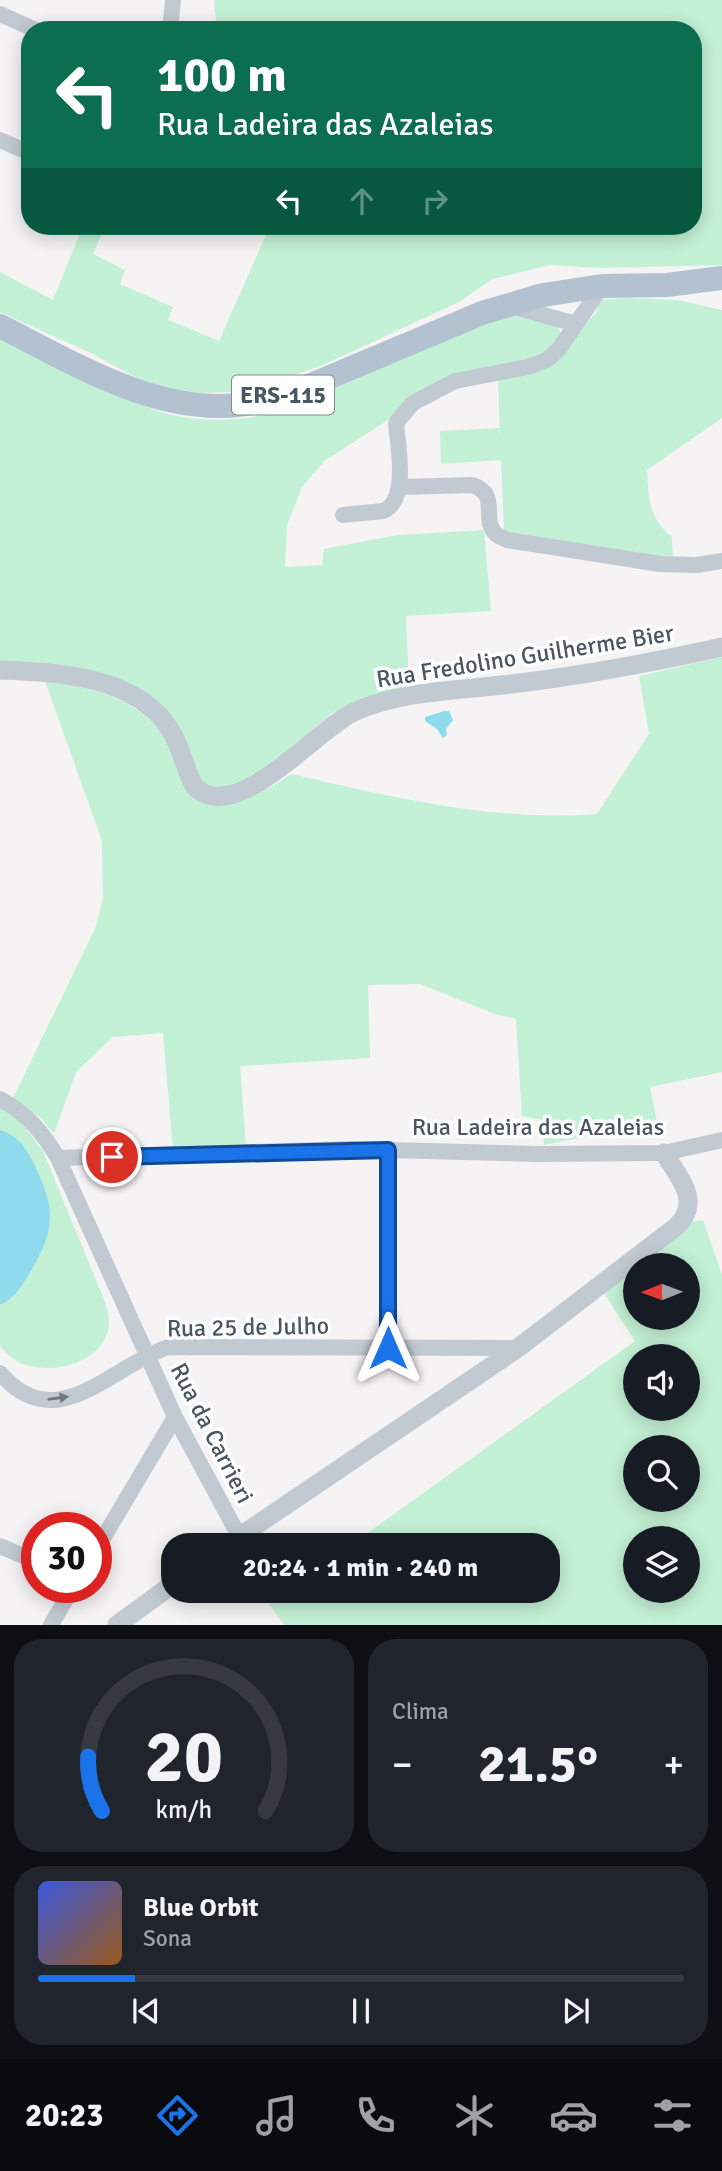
<!DOCTYPE html>
<html lang="pt">
<meta charset="utf-8">
<style>
body{margin:0;font-family:Signika,sans-serif;background:#20242c;color:#f1f3f6;height:100vh;display:flex;flex-direction:column;font-size:26px;white-space:nowrap}
*{box-sizing:border-box;margin:0}
p{font-size:23px;color:#9ea1a6}
.icon{flex:none;width:38px;height:38px;fill:none;stroke:currentColor;stroke-width:2;stroke-linecap:round;stroke-linejoin:round}
.map{position:relative;height:1625px;overflow:hidden}
.sheet{display:flex;flex-direction:column;gap:14px;padding:14px;background:#0d0f14;flex:1}
.sheet>*{flex:none}
.top-card{position:absolute;left:21px;top:21px;width:681px;height:214px;border-radius:28px;box-shadow:0 4px 18px #0003;background:#0b6e4f;color:#fff;overflow:hidden}
.needle{width:46px;rotate:269deg}
.buttons{position:absolute;left:623px;top:1253px;display:grid;gap:14px}
.buttons a{display:grid;place-items:center;width:77px;height:77px;border-radius:50%;background:#171b24;box-shadow:0 4px 18px #0003;font-size:35px}
.speed{position:absolute;left:21px;top:1512px;display:flex;gap:14px;font-size:35px;font-weight:700;text-align:center}
.speed>*{display:grid;place-content:center;width:91px;height:91px;border-radius:50%;background:#171b24;box-shadow:0 4px 18px #0003;line-height:1}
.speed .limit{border:10px solid #d22;background:#fff;color:#111}
.pin{position:absolute;display:grid;place-items:center;width:60px;height:60px;color:#fff;margin:-30px;border:4px solid #fff;border-radius:50%;box-shadow:0 2px 7px #0007}
.me{position:absolute;width:77px;margin:-38px;rotate:0deg;stroke-linejoin:round;filter:drop-shadow(0 0 5px #0008)}
.turn{display:flex;align-items:center;gap:24px;height:147px;padding:0 21px;font-size:32px}
.turn .icon{width:91px;height:91px;stroke-width:2.5}
.turn b{display:block;font-size:49px;line-height:60px}
.lanes{display:flex;align-items:center;height:66px;padding:0 21px;background:#0003;justify-content:center;gap:35px;direction:ltr}
.lanes .off{opacity:.35}
.big{font-size:52px;font-weight:800;line-height:1.1}
.sheet .widget{flex:1;display:flex;flex-direction:column;justify-content:center;gap:10px;min-width:0;padding:0 24px;border-radius:28px;background:#20242c}
.sheet .dial{align-items:center;gap:0}
.dial svg{height:182px;overflow:visible;fill:none;stroke:#363941;stroke-width:7;stroke-linecap:round;text-anchor:middle}
.dial text{fill:#f1f3f6;stroke:none}
.song{display:flex;align-items:center;gap:21px}
.cover{width:84px;height:84px;border-radius:10px;background:linear-gradient(135deg,hsl(230 70% 55%),hsl(30 70% 35%))}
.played{height:7px;border-radius:4px;background:linear-gradient(90deg,#1a73e8 15%,#363941 15%)}
.keys{display:flex;justify-content:space-around;direction:ltr}
.heat{display:flex;justify-content:space-between;align-items:center;font-size:38px;direction:ltr}
.sheet .tiles{flex:1;display:grid;gap:14px;grid-template-columns:1fr 1fr}
.widget:last-child{grid-column:span 2}
.trip{position:absolute;left:161px;top:1533px;width:399px;height:70px;border-radius:28px;background:#171b24;box-shadow:0 4px 18px #0003;font-weight:800;line-height:70px;text-align:center}
.tabs{display:flex;height:112px;justify-content:space-around;align-items:center;background:#090b0e;color:#9ea1a6}
.tabs .icon{width:49px;height:49px}
.tabs .on{color:#1a73e8}
.tabs b{font-size:32px;color:#f1f3f6}
.map>svg:first-child{display:block}
.green{fill:#c3f1d5;fill-rule:evenodd}
.water{fill:#90daee}
.lines{fill:none;stroke-linecap:round;stroke-linejoin:round}
.minor{stroke:#c1cad2;stroke-width:16}
.tertiary{stroke:#c1cad2;stroke-width:19}
.primary{stroke:#b3c2d1;stroke-width:24}
.oneway{fill:#6e7983}
.route-casing{stroke:#114b97;stroke-width:18}
.route{stroke:#1a73e8;stroke-width:12}
.labels{text-anchor:middle;stroke-width:7;stroke-linejoin:round;paint-order:stroke}
.shield{fill:#fff;stroke:#808990;stroke-width:2}
.shield-label{font-size:23px;font-weight:bold;fill:#4a5661}
.street-label{font-size:24px;fill:#4a5661;stroke:#fff}
</style>
<div class="map">
<svg width="722" height="1625" viewBox="0 0 722 1625">
<rect width="100%" height="100%" fill="#f5f3f3"/>
<path class="green" d="M214,0H722V265L600,268L550,265L492,279L459,302L323,365L256,388L229,392L196,393L164,388L140,380L93,354L0,312V272L53,300L83,226H105L93,254L125,270L120,284L173,307L168,320L219,341L270,226H693V30H217Z
M628,298L678,300L722,310V418L647,470C649,499 648,517 672,537L673,559L504,532L501,460L441,464L440,431L499,428L500,438L498,376L534,370L596,313L600,300Z
M511,315L546,321L558,327L561,335L545,356L409,399L388,420L324,461L302,487L287,525L285,567L322,565L324,549L398,535L484,530L491,611L406,616L409,689L357,701L332,713L256,776L219,789L200,782L161,706L0,663V337C32,352 64,368 97,383C119,394 141,406 165,413C206,425 252,420 292,408L475,325Z
M722,657V1072L650,1087L657,1122L544,1145L542,1120L522,1116L516,1019L495,1014L420,984L368,985L370,1058L240,1066L246,1148L173,1150L163,1033L113,1037L76,1072L54,1134L41,1118L13,1098L95,929L103,899L102,841L45,681C82,687 119,692 149,719C157,726 164,734 169,744C186,778 181,815 233,801C254,796 274,787 291,774C393,797 491,822 597,814L649,734L639,676Z
M0,1104L15,1114L43,1151L105,1302C108,1311 110,1321 108,1330C100,1363 55,1374 26,1365C15,1362 7,1354 0,1346Z
M703,1220L722,1275V1625H284L269,1604L288,1591H548V1545H351L635,1341L604,1293L635,1268V1318H688V1265H638L690,1222ZM635,1356H688V1409H635ZM635,1447H688V1500H635ZM635,1538H688V1591H635Z"/>
<path class="water" d="M444,711H449L453,720L446,729L447,735L443,738L437,729L425,721V717Z
M0,1130C20,1137 27,1149 36,1168C57,1213 54,1232 29,1274C21,1287 15,1298 0,1305Z"/>
<g class="lines">
<path class="minor" d="M0,14L36,30
M170,30L173,0
M0,140L30,153
M514,307L576,324
M400,487L472,485C501,494 480,519 496,534C499,537 504,538 507,540L660,564L697,565L722,561
M343,515L383,511C409,501 398,446 396,423L413,403L455,381L528,367L547,360L559,349L602,286
M0,1099C27,1113 43,1133 58,1158L175,1417L239,1536
M388,1150V1348
M58,1158L352,1149L537,1154L664,1153L722,1140
M0,1373C56,1439 111,1366 168,1347L518,1348
M0,1546L37,1562
M96,1550L175,1417
M51,1625L73,1587"/>
<path class="tertiary" d="M0,670C57,672 138,676 171,731C181,748 185,768 194,786C235,829 319,726 356,711C403,691 452,691 502,685C575,677 650,663 722,647
M227,1545L518,1348L677,1226C702,1201 679,1178 664,1153
M117,1625L173,1584"/>
<path class="primary" d="M0,326C72,362 154,414 238,405C263,402 287,393 311,385L482,313L543,295L602,286L667,285L722,278"/>
</g>
<defs><path id="oneway-solid" d="M-6-.8H1V-3.2L6.5 0L1 3.2V.8H-6Z" transform="scale(1.75)"/></defs>
<use class="oneway" href="#oneway-solid" transform="translate(58 1398) rotate(-8)"/>
<g class="lines">
<defs>
<path id="route" d="M112,1157L388,1150V1348"/>
</defs>
<use href="#route" class="route-casing"/>
<use href="#route" class="route"/>
</g>
<g class="labels">
<rect class="shield" x="232" y="375.5" width="102" height="39" rx="5"/>
<g class="shield-label">
<text x="283" y="403">ERS-115</text>
</g>
<g class="street-label">
<text transform="translate(525 656) rotate(-9)" y="8">Rua Fredolino Guilherme Bier</text>
<text x="538" y="1135">Rua Ladeira das Azaleias</text>
<text transform="translate(248 1327) rotate(-1)" y="8">Rua 25 de Julho</text>
<text transform="translate(212 1433) rotate(63)" y="8">Rua da Carrieri</text>
</g>
</g>
</svg>
<div class="buttons">
<a><svg class="needle" viewBox="-14 -14 28 28"><path d="M0-13l5 13h-10z" fill="#e53935"/><path d="M0 13l5-13h-10z" fill="#9ea1a6"/></svg></a>
<a><svg class="icon" aria-label="sound" viewBox="0 0 24 24"><path d="M4 9h4l5-4v14l-5-4H4zM17 9q2 3 0 6"/></svg></a>
<a><svg class="icon" aria-label="search" viewBox="0 0 24 24"><circle cx="10" cy="10" r="6"/><path d="M15 15l6 6"/></svg></a>
<a><svg class="icon" aria-label="layers" viewBox="0 0 24 24"><path d="M12 4l9 5-9 5-9-5zM3 14l9 5 9-5"/></svg></a>
</div>
<div class="speed"><div class="limit">30</div></div>
<div class="pin" style="left:112px;top:1157px;background:#d93025"><svg class="icon" aria-label="arrive" viewBox="0 0 24 24"><path d="M6 21V4h12l-3 4 3 4H6"/></svg></div>
<svg class="me" style="left:388px;top:1348px" viewBox="-20 -20 40 40"><path d="M0-17L14 15 0 8-14 15z" fill="#1a73e8" stroke="#fff" stroke-width="4"/></svg>
<div class="trip">20:24 · 1 min · 240 m</div>
<div class="top-card">
<div class="turn"><svg class="icon" aria-label="left" viewBox="0 0 24 24"><path d="M17 20v-9H6M10 6l-5 5 5 5"/></svg><div><b>100 m</b>Rua Ladeira das Azaleias</div></div>
<div class="lanes"><svg class="icon" aria-label="left" viewBox="0 0 24 24"><path d="M17 20v-9H6M10 6l-5 5 5 5"/></svg><svg class="icon off" aria-label="ahead" viewBox="0 0 24 24"><path d="M12 20V5M6 11l6-6 6 6"/></svg><svg class="icon off" aria-label="right" viewBox="0 0 24 24"><path d="M7 20v-9h11M14 6l5 5-5 5"/></svg></div>
</div>
</div>
<section class="sheet">
<div class="tiles">
<div class="widget dial"><svg viewBox="0 0 100 80">
<path d="M14 69A42 42 0 1 1 86 69"/>
<path d="M14 69A42 42 0 0 1 8 45" stroke="#1a73e8"/>
<text x="50" y="56" font-size="32" font-weight="700">20</text>
<text x="50" y="72" font-size="11">km/h</text>
</svg></div>
<div class="widget"><p>Clima</p>
<div class="heat"><a>−</a><b class="big">21.5°</b><a>+</a></div>
</div>
<div class="widget">
<div class="song"><i class="cover"></i><div><b>Blue Orbit</b><p>Sona</p></div></div>
<div class="played"></div>
<div class="keys"><svg class="icon" aria-label="previous" viewBox="0 0 24 24"><path d="M18 5L8 12l10 7zM5 5v14"/></svg><svg class="icon" aria-label="pause" viewBox="0 0 24 24"><path d="M8 5v14M16 5v14"/></svg><svg class="icon" aria-label="next" viewBox="0 0 24 24"><path d="M6 5l10 7-10 7zM19 5v14"/></svg></div>
</div>
</div>
</section>
<nav class="tabs">
<b>20:23</b>
<svg class="icon on" aria-label="directions" viewBox="0 0 24 24"><path d="M12 3l9 9-9 9-9-9zM9 14v-3h6M13 9l2 2-2 2"/></svg>
<svg class="icon" aria-label="music" viewBox="0 0 24 24"><path d="M9 18V5l10-2v13"/><circle cx="6" cy="18" r="3"/><circle cx="16" cy="16" r="3"/></svg>
<svg class="icon" aria-label="phone" viewBox="0 0 24 24"><path d="M5 4h4l2 5-3 2q2 4 5 5l2-3 5 2v4C11 20 4 13 5 4z"/></svg>
<svg class="icon" aria-label="climate" viewBox="0 0 24 24"><path d="M12 3v18M4 7l16 10M4 17L20 7"/></svg>
<svg class="icon" aria-label="car" viewBox="0 0 24 24"><path d="M5 17H2v-5l4-1 3-4h7l3 4 3 1v5h-3M9 17h6M6 11h13"/><circle cx="7" cy="17" r="2"/><circle cx="17" cy="17" r="2"/></svg>
<svg class="icon" aria-label="filters" viewBox="0 0 24 24"><path d="M4 7h16M4 17h16"/><circle cx="9" cy="7" r="2"/><circle cx="15" cy="17" r="2"/></svg>
</nav>
